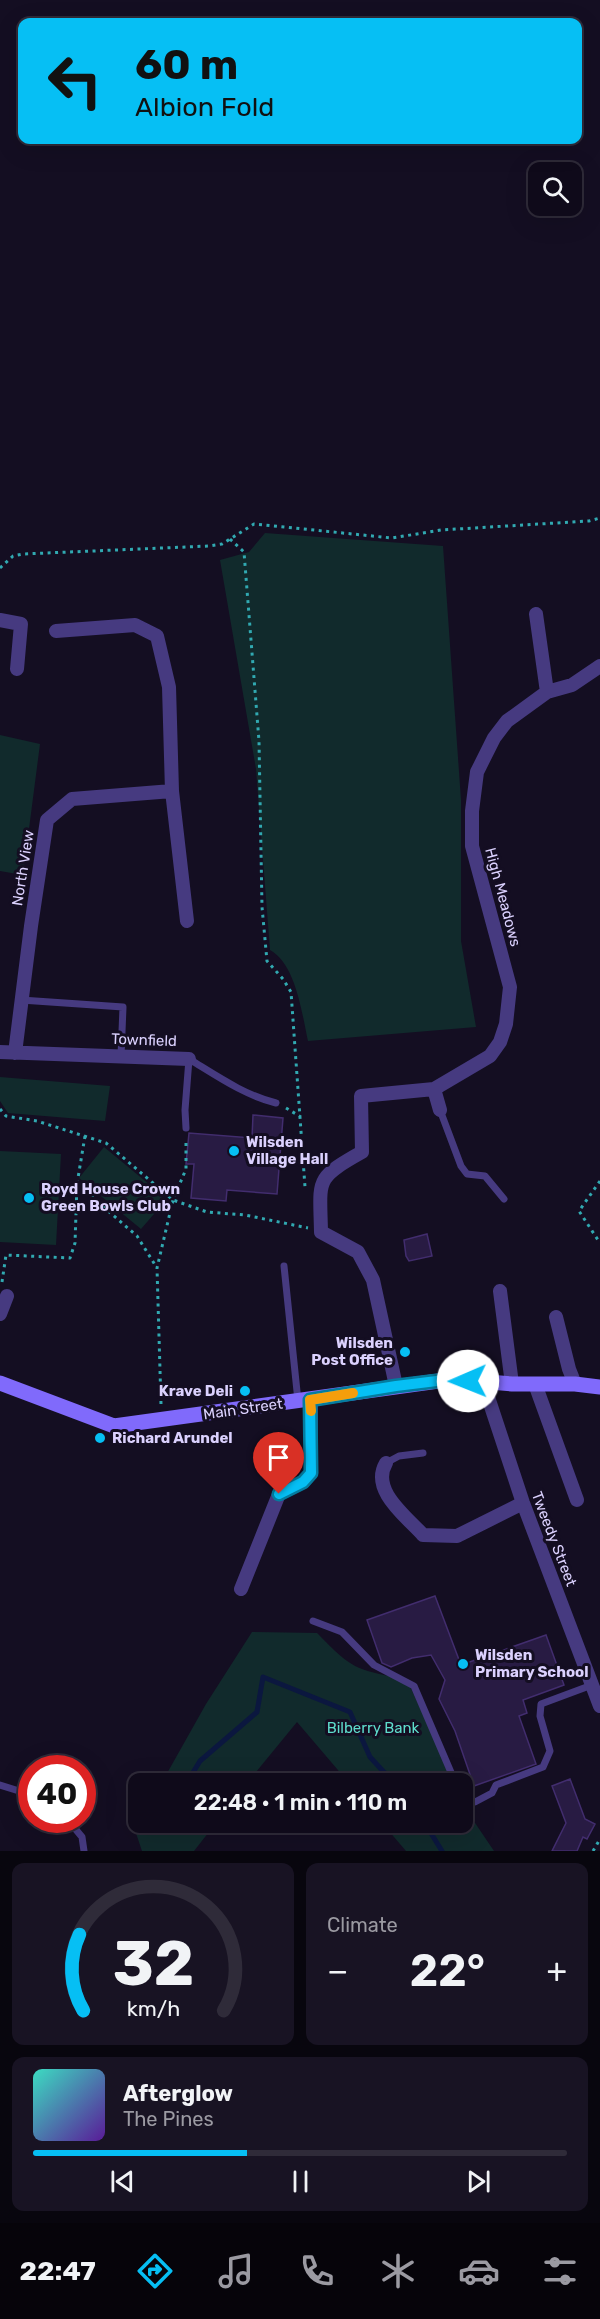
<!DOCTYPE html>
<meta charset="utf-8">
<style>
body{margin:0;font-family:Rubik,sans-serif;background:#181323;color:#f1f3f6;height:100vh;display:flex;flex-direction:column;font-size:22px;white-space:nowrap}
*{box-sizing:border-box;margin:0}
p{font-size:20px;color:#9b9aa2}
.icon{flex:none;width:33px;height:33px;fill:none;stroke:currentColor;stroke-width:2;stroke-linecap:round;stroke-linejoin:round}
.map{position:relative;height:1851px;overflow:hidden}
.panel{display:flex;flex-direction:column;gap:12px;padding:12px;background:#08060e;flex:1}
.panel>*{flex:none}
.hud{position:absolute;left:18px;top:18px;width:564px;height:126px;border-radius:12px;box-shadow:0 6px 24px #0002,0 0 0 2px #2f2b39;background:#06bff4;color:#111;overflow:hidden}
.buttons{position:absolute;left:528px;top:162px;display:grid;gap:12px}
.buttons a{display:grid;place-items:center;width:54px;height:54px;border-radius:12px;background:#0f0a1a;box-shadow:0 6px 24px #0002,0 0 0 2px #2f2b39;font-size:30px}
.speed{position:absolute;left:18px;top:1755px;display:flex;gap:12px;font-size:30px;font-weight:700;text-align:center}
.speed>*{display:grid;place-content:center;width:78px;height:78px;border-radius:50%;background:#0f0a1a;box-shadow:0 6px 24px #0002,0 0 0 2px #2f2b39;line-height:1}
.speed .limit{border:9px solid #d22;background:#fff;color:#111}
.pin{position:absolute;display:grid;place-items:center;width:51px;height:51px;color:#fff;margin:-62px -26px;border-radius:50% 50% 50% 0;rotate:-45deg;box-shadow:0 0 6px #0007}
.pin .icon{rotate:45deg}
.me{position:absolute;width:66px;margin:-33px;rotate:269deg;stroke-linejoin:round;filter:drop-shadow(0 0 4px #0008)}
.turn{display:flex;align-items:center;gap:21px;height:126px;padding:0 18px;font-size:27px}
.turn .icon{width:78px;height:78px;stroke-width:2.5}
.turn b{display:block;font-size:42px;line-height:51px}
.big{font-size:45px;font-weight:600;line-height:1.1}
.panel .widget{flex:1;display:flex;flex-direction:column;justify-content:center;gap:9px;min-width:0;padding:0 21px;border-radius:12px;background:#181323}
.panel .dial{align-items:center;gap:0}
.dial svg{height:156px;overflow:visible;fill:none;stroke:#2f2b39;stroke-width:7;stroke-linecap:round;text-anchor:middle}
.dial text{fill:#f1f3f6;stroke:none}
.song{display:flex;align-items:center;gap:18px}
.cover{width:72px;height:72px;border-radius:9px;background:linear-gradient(135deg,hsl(170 70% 55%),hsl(270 70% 35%))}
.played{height:6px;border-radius:3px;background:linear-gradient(90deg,#06bff4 40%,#2f2b39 40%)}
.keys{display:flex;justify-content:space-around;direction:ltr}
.heat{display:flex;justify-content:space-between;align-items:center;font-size:33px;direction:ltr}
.panel .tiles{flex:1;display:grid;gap:12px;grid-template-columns:1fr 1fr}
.widget:last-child{grid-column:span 2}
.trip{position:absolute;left:128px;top:1773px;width:345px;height:60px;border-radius:12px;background:#0f0a1a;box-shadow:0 6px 24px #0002,0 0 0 2px #2f2b39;font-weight:600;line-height:60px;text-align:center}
.tabs{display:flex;height:96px;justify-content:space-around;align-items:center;background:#06040a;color:#9b9aa2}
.tabs .icon{width:42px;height:42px}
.tabs .on{color:#06bff4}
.tabs b{font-size:27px;color:#f1f3f6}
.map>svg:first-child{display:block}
.green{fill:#112a2c}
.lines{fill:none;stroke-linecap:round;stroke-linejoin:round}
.stream{stroke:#0b173f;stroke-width:5}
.building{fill:#281b43;stroke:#422d6e;stroke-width:1.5}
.path{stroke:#31a9b1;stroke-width:3;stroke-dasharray:3 4.5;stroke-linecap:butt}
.lane{stroke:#463a80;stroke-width:7}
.street{stroke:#463a80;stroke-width:14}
.secondary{stroke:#806afb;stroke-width:15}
.route-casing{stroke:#047c9f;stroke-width:15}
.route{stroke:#06bff4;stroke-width:10}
.slow{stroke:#f59e0b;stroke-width:10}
.poi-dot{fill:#06bff4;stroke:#140e22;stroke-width:2}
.labels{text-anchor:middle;stroke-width:6;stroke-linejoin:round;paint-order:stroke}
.street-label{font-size:15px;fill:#dbd1fe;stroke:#140e22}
.poi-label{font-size:15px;font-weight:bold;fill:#dbd1fe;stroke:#140e22;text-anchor:start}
.park-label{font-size:15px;fill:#5edccc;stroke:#140e22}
</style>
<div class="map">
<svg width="600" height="1851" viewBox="0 0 600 1851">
<rect width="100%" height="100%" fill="#140e22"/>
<path class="green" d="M265,533L443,546L461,800V941L476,1027L308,1041C302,1014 296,964 270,950L256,769L220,560L249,552Z
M0,735L40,744L23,875L0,871Z
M0,1077L110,1086L105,1121L8,1113L0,1101Z
M104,1147L167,1199L141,1229L79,1178Z
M0,1151L61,1154L56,1245L0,1242Z
M252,1632L317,1633C329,1645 345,1663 362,1669C377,1675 393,1675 408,1682L455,1783H349L297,1722L247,1783L161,1784L206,1704Z
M462,1799L467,1811L494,1851H406L382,1823L462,1822Z
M139,1823V1822L216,1823L194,1851H142L135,1830Z"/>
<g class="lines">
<path class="stream" d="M186,1784L200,1761L257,1712L263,1677L350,1712L370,1757L395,1784
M424,1822L442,1851
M159,1826L161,1822"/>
</g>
<path class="building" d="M253,1115L283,1118L277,1194L227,1190L226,1201L191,1198L194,1164H186L189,1133L252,1138Z
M427,1234L432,1256L409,1261L406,1256L404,1240Z
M435,1596L461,1665L546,1635L564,1685L523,1700L527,1713L519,1716L536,1764L474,1786L455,1731L439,1699L445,1680L431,1655L412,1658L391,1667L382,1663L367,1620Z
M570,1779L585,1819L595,1824L587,1839L583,1837L577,1851H552L566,1823L552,1786Z"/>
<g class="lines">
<path class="path" d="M230,539L244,552L259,741L262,907L267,961L283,979L291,992L305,1187
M0,568L13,556L23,554L209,546L222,544L254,524L392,538L441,530L589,521L600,518
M286,1108L301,1117
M0,1109L6,1116L37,1121L106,1143L173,1200L207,1212L245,1215L308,1228
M85,1136L77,1184L137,1236L157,1268
M600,1181L579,1211L600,1243
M2,1282L6,1255L70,1258L75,1243L77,1184
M161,1404L157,1268L173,1200L186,1169V1139
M593,1851L600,1839"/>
<path class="lane" d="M21,1000L123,1007L121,1056
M440,1110L461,1166L467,1174L485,1176L504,1199
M186,1128L185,1110L189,1059C217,1076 244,1095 276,1103
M284,1266L298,1401
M386,1463L399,1456L423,1453
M313,1621L342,1632L374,1665L414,1686L456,1784
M0,1785L32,1795
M462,1798L463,1801L475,1802L492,1793L496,1785L543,1767L550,1751L540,1716L541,1704L592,1685
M68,1820L82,1837L84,1851"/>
<path class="street" d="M536,614L547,692
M0,620L21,624L17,669
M56,631L135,625L157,636L169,687L172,791L187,921
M0,1052L189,1059
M15,1053L31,926L47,820L72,799L172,791
M434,1089L440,1110
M500,1291L512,1384
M0,1314L7,1296
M556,1317L569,1369L575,1384
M483,1382L523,1503L600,1706
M535,1384L577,1500
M396,1386L373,1280L358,1252L321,1232C320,1179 314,1179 362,1152L361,1096L434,1089L490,1056L500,1042L506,1024L510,987L472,846V811L477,772L494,738L507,721L547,692L572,685L600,666
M386,1463C370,1490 406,1516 423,1535L457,1536L523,1503
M241,1589L279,1494L303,1482L311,1473V1400"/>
<path class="secondary" d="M0,1383L114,1426L453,1379L512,1384H575L600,1387"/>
</g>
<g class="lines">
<defs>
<path id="route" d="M279,1494L303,1482L311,1473L310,1400L396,1386L453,1379L468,1381"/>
</defs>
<use href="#route" class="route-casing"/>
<use href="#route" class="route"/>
<path class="slow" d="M311,1411L310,1400L353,1393"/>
</g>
<g class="poi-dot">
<circle cx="234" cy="1151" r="6"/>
<circle cx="29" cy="1198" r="6"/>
<circle cx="405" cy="1352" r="6"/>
<circle cx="245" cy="1391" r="6"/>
<circle cx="100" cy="1438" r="6"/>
<circle cx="463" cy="1664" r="6"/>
</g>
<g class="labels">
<g class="street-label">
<text transform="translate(23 868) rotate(-81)" y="5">North View</text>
<text transform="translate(503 897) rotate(75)" y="5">High Meadows</text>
<text transform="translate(144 1040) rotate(2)" y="5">Townfield</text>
<text transform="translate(243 1409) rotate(-8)" y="5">Main Street</text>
<text transform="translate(554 1539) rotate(69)" y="5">Tweedy Street</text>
</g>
<g class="poi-label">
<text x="246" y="1147">Wilsden<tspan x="246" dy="17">Village Hall</tspan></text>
<text x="41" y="1194">Royd House Crown<tspan x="41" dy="17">Green Bowls Club</tspan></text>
<text x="393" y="1348" text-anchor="end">Wilsden<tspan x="393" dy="17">Post Office</tspan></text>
<text x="233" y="1396" text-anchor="end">Krave Deli</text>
<text x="112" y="1443">Richard Arundel</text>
<text x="475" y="1660">Wilsden<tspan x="475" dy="17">Primary School</tspan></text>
</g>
<g class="park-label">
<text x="373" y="1733">Bilberry Bank</text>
</g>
</g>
</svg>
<div class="buttons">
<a><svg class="icon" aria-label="search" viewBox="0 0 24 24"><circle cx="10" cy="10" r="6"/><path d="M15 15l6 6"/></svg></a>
</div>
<div class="speed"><div class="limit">40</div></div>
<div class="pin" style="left:279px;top:1494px;background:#d93025"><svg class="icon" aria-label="arrive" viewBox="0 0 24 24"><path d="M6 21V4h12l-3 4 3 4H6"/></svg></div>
<svg class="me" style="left:468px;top:1381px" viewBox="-20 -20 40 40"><circle r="19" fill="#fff"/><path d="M0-13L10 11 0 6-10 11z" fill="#06bff4"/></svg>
<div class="trip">22:48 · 1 min · 110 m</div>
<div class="hud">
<div class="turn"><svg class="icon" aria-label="left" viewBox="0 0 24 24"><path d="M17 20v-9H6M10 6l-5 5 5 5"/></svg><div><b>60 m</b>Albion Fold</div></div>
</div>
</div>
<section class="panel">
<div class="tiles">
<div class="widget dial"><svg viewBox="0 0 100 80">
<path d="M14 69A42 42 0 1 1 86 69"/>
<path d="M14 69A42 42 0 0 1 12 30" stroke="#06bff4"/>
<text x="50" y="56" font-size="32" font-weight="700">32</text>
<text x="50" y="72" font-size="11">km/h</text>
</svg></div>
<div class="widget"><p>Climate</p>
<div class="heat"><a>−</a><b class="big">22°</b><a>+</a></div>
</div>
<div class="widget">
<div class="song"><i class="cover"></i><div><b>Afterglow</b><p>The Pines</p></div></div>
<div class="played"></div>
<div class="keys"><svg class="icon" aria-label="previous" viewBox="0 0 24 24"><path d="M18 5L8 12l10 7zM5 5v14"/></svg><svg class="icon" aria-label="pause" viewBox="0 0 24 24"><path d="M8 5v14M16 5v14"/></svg><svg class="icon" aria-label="next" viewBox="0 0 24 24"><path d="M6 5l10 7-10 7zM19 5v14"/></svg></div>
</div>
</div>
</section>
<nav class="tabs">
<b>22:47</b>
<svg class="icon on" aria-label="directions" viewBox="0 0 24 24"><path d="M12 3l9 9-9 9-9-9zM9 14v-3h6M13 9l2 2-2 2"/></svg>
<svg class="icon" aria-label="music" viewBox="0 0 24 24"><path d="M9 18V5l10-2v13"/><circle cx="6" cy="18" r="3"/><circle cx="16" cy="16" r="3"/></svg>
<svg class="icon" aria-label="phone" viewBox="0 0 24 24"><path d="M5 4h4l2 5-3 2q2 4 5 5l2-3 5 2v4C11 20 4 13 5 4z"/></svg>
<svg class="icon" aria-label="climate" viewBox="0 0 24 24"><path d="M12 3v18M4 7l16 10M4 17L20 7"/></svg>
<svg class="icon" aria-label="car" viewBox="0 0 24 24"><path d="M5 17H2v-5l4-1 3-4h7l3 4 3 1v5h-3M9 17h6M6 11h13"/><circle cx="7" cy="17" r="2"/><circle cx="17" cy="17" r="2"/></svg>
<svg class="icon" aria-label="filters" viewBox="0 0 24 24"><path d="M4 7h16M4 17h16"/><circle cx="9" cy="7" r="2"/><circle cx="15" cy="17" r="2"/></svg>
</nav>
